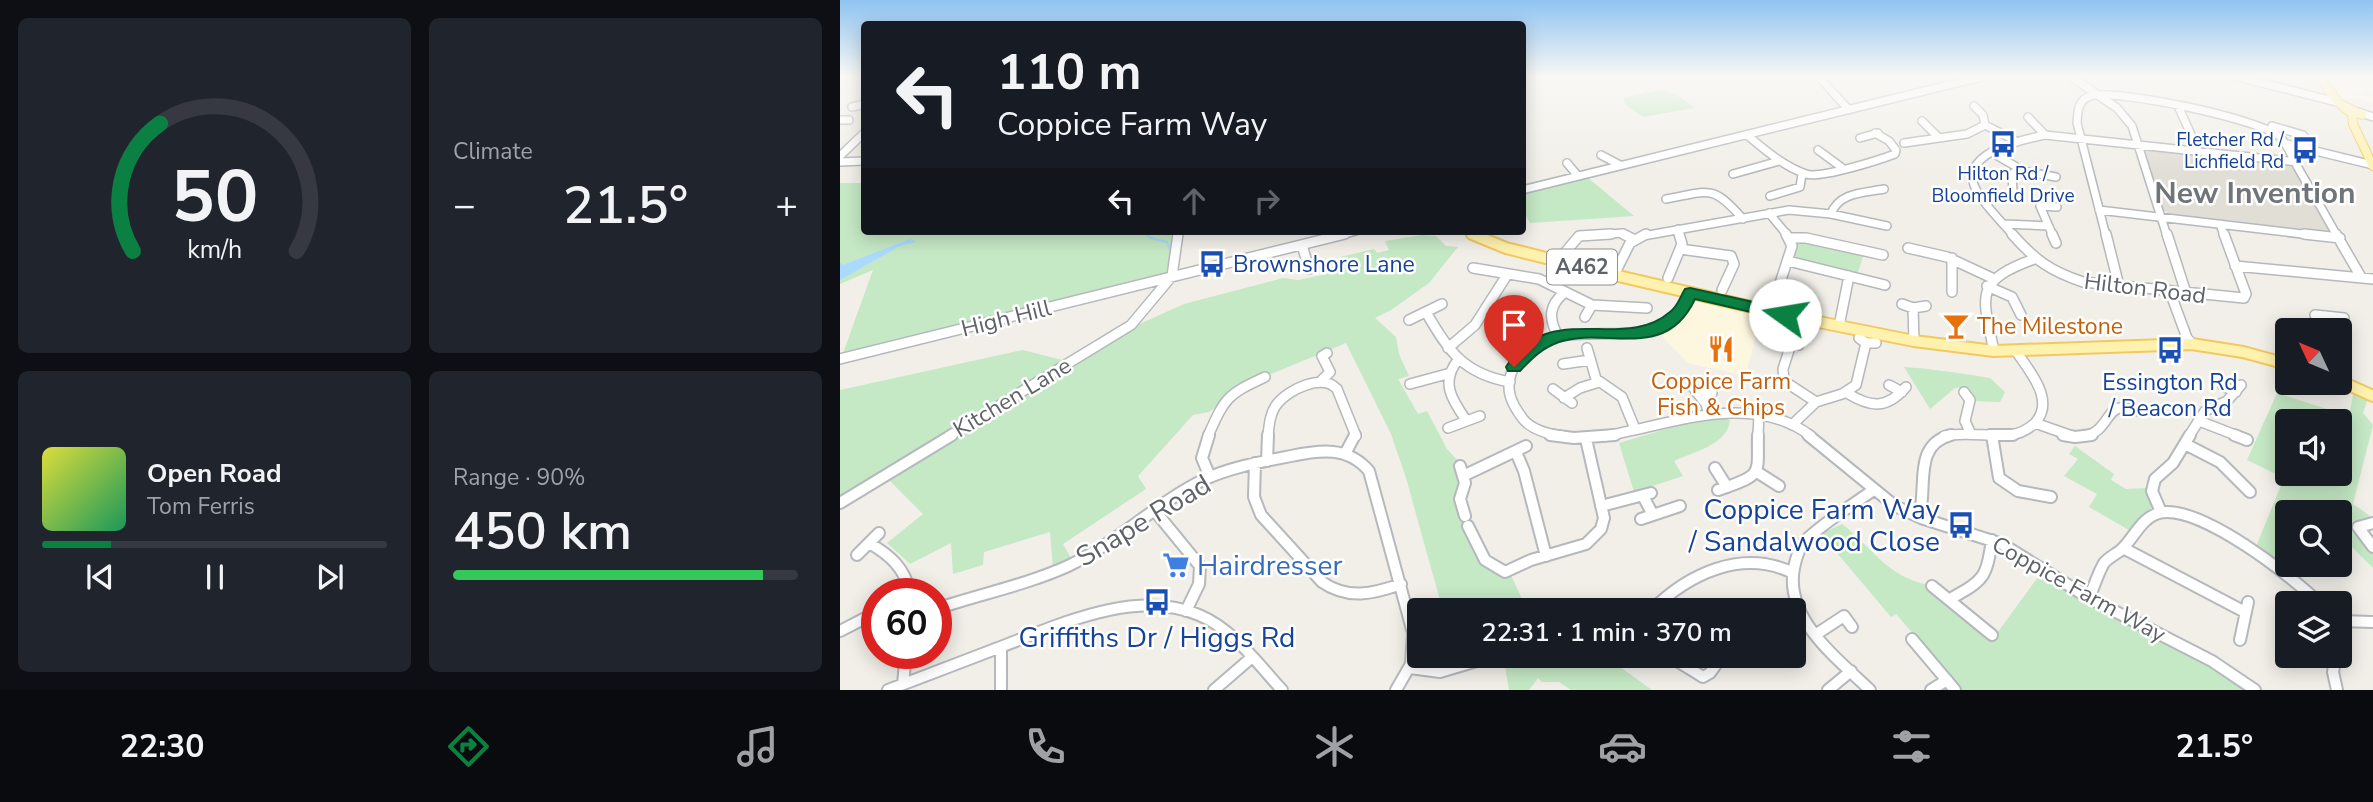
<!DOCTYPE html>
<meta charset="utf-8">
<style>
body{margin:0;font-family:"Nunito Sans",sans-serif;background:#20242c;color:#f1f3f6;height:100vh;display:flex;flex-direction:column;font-size:26px;white-space:nowrap}
*{box-sizing:border-box;margin:0}
p{font-size:23px;color:#9ea1a6}
.icon{flex:none;width:38px;height:38px;fill:none;stroke:currentColor;stroke-width:2;stroke-linecap:round;stroke-linejoin:round}
.map{position:relative;flex:1;overflow:hidden}
.sheet{display:flex;flex-direction:column;gap:18px;padding:18px;background:#0d0f14;width:840px}
.sheet>*{flex:none}
.hud{position:absolute;left:21px;top:21px;width:665px;height:214px;border-radius:7px;box-shadow:0 4px 18px #0003;background:#171b24;color:#f1f3f6;overflow:hidden}
.needle{width:46px;rotate:314deg}
.buttons{position:absolute;left:1435px;top:318px;display:grid;gap:14px}
.buttons a{display:grid;place-items:center;width:77px;height:77px;border-radius:7px;background:#171b24;box-shadow:0 4px 18px #0003;font-size:35px}
.speed{position:absolute;left:21px;top:578px;display:flex;gap:14px;font-size:35px;font-weight:700;text-align:center}
.speed>*{display:grid;place-content:center;width:91px;height:91px;border-radius:50%;background:#171b24;box-shadow:0 4px 18px #0003;line-height:1}
.speed .limit{border:10px solid #d22;background:#fff;color:#111}
.pin{position:absolute;display:grid;place-items:center;width:60px;height:60px;color:#fff;margin:-72px -30px;border-radius:50% 50% 50% 0;rotate:-45deg;box-shadow:0 0 7px #0007}
.pin .icon{rotate:45deg}
.me{position:absolute;width:77px;margin:-38px;rotate:283deg;stroke-linejoin:round;filter:drop-shadow(0 0 5px #0008)}
.turn{display:flex;align-items:center;gap:24px;height:147px;padding:0 21px;font-size:32px}
.turn .icon{width:91px;height:91px;stroke-width:2.5}
.turn b{display:block;font-size:49px;line-height:60px}
.lanes{display:flex;align-items:center;height:66px;padding:0 21px;background:#0003;justify-content:center;gap:35px;direction:ltr}
.lanes .off{opacity:.35}
.big{font-size:52px;font-weight:600;line-height:1.1}
.sheet .tile{flex:1;display:flex;flex-direction:column;justify-content:center;gap:10px;min-width:0;padding:0 24px;border-radius:10px;background:#20242c}
.sheet .dial{align-items:center;gap:0}
.dial svg{height:182px;overflow:visible;fill:none;stroke:#363941;stroke-width:7;stroke-linecap:round;text-anchor:middle}
.dial text{fill:#f1f3f6;stroke:none}
.song{display:flex;align-items:center;gap:21px}
.cover{width:84px;height:84px;border-radius:10px;background:linear-gradient(135deg,hsl(60 70% 55%),hsl(150 70% 35%))}
.played{height:7px;border-radius:4px;background:linear-gradient(90deg,#0b8043 20%,#363941 20%)}
.keys{display:flex;justify-content:space-around;direction:ltr}
.heat{display:flex;justify-content:space-between;align-items:center;font-size:38px;direction:ltr}
.charge{height:10px;border-radius:5px;background:linear-gradient(90deg,#34c759 90%,#363941 0)}
.sheet .tiles{flex:1;display:grid;gap:18px;grid-template-columns:repeat(2,1fr)}
.trip{position:absolute;left:567px;top:598px;width:399px;height:70px;border-radius:7px;background:#171b24;box-shadow:0 4px 18px #0003;font-weight:600;line-height:70px;text-align:center}
.tab-bar{display:flex;height:112px;justify-content:space-around;align-items:center;background:#090b0e;color:#9ea1a6}
.tab-bar .icon{width:49px;height:49px}
.tab-bar .selected{color:#0b8043}
.tab-bar b{font-size:32px;color:#f1f3f6}
main{display:flex;flex:1;min-height:0}
.map>svg:first-child{display:block}
.commercial{fill:#fef7e0}
.education{fill:#e1ded6}
.green{fill:#c5e8c5;fill-rule:evenodd}
.water{fill:#aadaff}
.lines{fill:none;stroke-linecap:round;stroke-linejoin:round}
.stream{stroke:#aadaff;stroke-width:2}
.minor-far2-casing{stroke:#b5b8bc;stroke-width:10}
.minor-far1-casing{stroke:#b5b8bc;stroke-width:12}
.minor-casing{stroke:#b5b8bc;stroke-width:14}
.major-far1-casing{stroke:#f2c960;stroke-width:10}
.major-casing{stroke:#f2c960;stroke-width:14}
.minor-far2{stroke:#fff;stroke-width:7}
.minor-far1{stroke:#fff;stroke-width:9}
.minor{stroke:#fff;stroke-width:10}
.major-far1{stroke:#fff2af;stroke-width:8}
.major{stroke:#fff2af;stroke-width:10}
.route{fill:#0b8043;stroke:#07532c;stroke-width:2}
.labels{text-anchor:middle;stroke-width:5;stroke-linejoin:round;paint-order:stroke}
.far-transit-label{font-size:19px;fill:#164399;stroke:#fff;text-anchor:end}
.shield{fill:#fff;stroke:#8f9295;stroke-width:2}
.shield-label{font-size:21px;font-weight:bold;fill:#5f6368}
.transit-label{font-size:23px;fill:#164399;stroke:#fff;text-anchor:start}
.street-label{font-size:23px;fill:#5f6368;stroke:#fff}
.food-label{font-size:23px;fill:#c56008;stroke:#fff;text-anchor:start}
.near-transit-label{font-size:28px;fill:#164399;stroke:#fff;text-anchor:end}
.near-street-label{font-size:28px;fill:#5f6368;stroke:#fff}
.near-shop-label{font-size:28px;fill:#366cbe;stroke:#fff;text-anchor:start}
.district-label{font-size:30px;font-weight:bold;fill:#70757a;stroke:#fff}
</style>
<main>
<section class="sheet">
<div class="tiles">
<div class="tile dial"><svg viewBox="0 0 100 80">
<path d="M14 69A42 42 0 1 1 86 69"/>
<path d="M14 69A42 42 0 0 1 26 13" stroke="#0b8043"/>
<text x="50" y="56" font-size="32" font-weight="700">50</text>
<text x="50" y="72" font-size="11">km/h</text>
</svg></div>
<div class="tile"><p>Climate</p>
<div class="heat"><a>−</a><b class="big">21.5°</b><a>+</a></div>
</div>
<div class="tile">
<div class="song"><i class="cover"></i><div><b>Open Road</b><p>Tom Ferris</p></div></div>
<div class="played"></div>
<div class="keys"><svg class="icon" aria-label="previous" viewBox="0 0 24 24"><path d="M18 5L8 12l10 7zM5 5v14"/></svg><svg class="icon" aria-label="pause" viewBox="0 0 24 24"><path d="M8 5v14M16 5v14"/></svg><svg class="icon" aria-label="next" viewBox="0 0 24 24"><path d="M6 5l10 7-10 7zM19 5v14"/></svg></div>
</div>
<div class="tile"><p>Range · 90%</p><b class="big">450 km</b><div class="charge"></div></div>
</div>
</section>
<div class="map">
<svg width="1533" height="690" viewBox="0 0 1533 690">
<rect width="100%" height="100%" fill="#f1efe8"/>
<path class="commercial" d="M1483,78L1516,81L1525,93L1510,92L1511,95L1533,97V103L1519,98L1502,99Z
M855,299L921,313L906,376L848,363L820,334L834,330Z"/>
<path class="education" d="M1310,149L1454,164L1490,230L1484,234L1333,216L1323,210L1304,152Z"/>
<path class="green" d="M822,89L838,95L854,108L803,117L786,105L783,98Z
M747,177L794,216L690,223L683,211V192Z
M0,183H24V231H331V248L326,275L2,356L33,270L0,284Z
M583,235L596,236L606,246L618,247L589,283L551,310L535,318L556,337L559,354L569,376L558,379L578,414L587,411L607,449L621,464L622,480L616,497L639,561L654,571L670,573L682,599L686,598L705,611H666L665,607L653,611H603L566,478L551,434L506,343L390,391L380,405L369,412L353,415L298,476L306,489L223,544L232,560L213,568L210,532L144,552L143,565L113,574L111,543L70,564L47,543L83,514L46,477L293,327L344,304L443,278L458,280L487,274L500,257L534,249L537,253L549,250L545,241Z
M957,241L1024,253L1017,276L954,260L952,257Z
M183,350L226,361L0,496V390Z
M1064,367C1093,369 1121,373 1150,378L1165,392L1160,402L1135,401L1125,387L1115,388L1090,409Z
M1514,390L1529,396L1523,413L1533,425L1513,504L1533,518V520L1514,525L1515,533L1533,553V568L1512,547L1500,549V513H1447V565H1455L1456,576L1415,549L1444,478L1407,460L1437,393L1509,416ZM1447,422H1500V474H1447Z
M886,418L890,421C887,445 853,452 834,461L843,476L794,492L779,443L839,425Z
M1235,446L1274,474L1271,480L1286,489L1306,488L1313,507L1289,530L1249,507L1257,494L1224,476L1238,459L1229,454Z
M1002,524C1033,548 1046,576 1088,585L1152,640L1198,577L1356,658L1406,690H1122L1056,614L1051,617L981,534Z
M670,656H765L812,690H731L719,682H702L698,678L689,690H669L664,660Z"/>
<path class="water" d="M70,239L76,242L60,246L0,280V263L3,265Z"/>
<g class="lines">
<path class="stream" d="M300,231L311,238L327,242L331,252"/>
<defs>
<path id="minor-far2" d="M978,76L1009,110
M1230,76L1277,108L1292,126L1327,236
M1394,76L1497,102
M1134,106L1143,115L1145,125L1176,141
M1338,106L1359,152
M12,107L21,105
M1518,112L1533,117
M1188,117L1205,135
M0,120H9
M1082,121L1097,136
M1432,126L1463,135L1467,141L1465,148
M907,135C925,150 943,166 966,174C980,179 1039,160 1055,154L1056,150L1049,141L1035,133
M1020,138L1038,133
M1064,143L1127,134L1145,125
M1447,144L1533,165
M978,150L1001,167
M1151,152L1180,169
M761,155L780,165
M0,156L24,133
M0,162L24,161
M727,163L738,176
M893,174L939,161
M682,190L1145,76
M1173,192L1172,174L1177,170L1216,177
M930,196L960,187L962,174
M826,199C870,191 872,184 903,219
M1259,210L1479,236
M929,213L948,236
M991,214C999,192 1024,193 1044,189
M1164,224L1208,226
M1380,224L1384,236
M838,229L840,236
M337,236L338,231
M498,236L516,231
M746,236L782,233L787,236
M803,236L949,210L991,214L1047,226
M1174,236C1162,222 1147,208 1138,193C1113,154 1180,140 1205,135L1457,162
M1213,236L1200,206L1217,207
M1266,236L1237,123C1238,112 1237,101 1250,96C1274,88 1426,120 1441,138C1448,146 1452,157 1457,166C1470,189 1484,212 1497,236"/>
<path id="minor-far1" d="M783,234L795,240
M1172,234C1195,260 1210,271 1243,282L1404,298L1406,294L1384,234
M1212,234L1216,243
M1266,234L1279,286
M1327,234L1346,293
M1464,234L1500,238
M1496,234L1521,277
M950,238H966L1043,255
M462,245L469,269
M1068,248L1107,257L1152,278
M840,249L891,256L894,264L882,290
M723,255L739,236L771,234
M1112,258V292
M948,261L1045,285
M1395,266L1533,279
M633,268L699,279L752,305L807,308
M774,275L790,243L806,234
M828,278L842,244L839,234
M1147,286L1172,297L1181,315
M1330,292L1347,338L1352,344
M1062,304L1073,308L1086,306
M1073,308L1074,341
M931,311L952,246L946,234
M586,312C608,351 624,374 670,382
M1475,315L1504,318
M1486,316L1495,331
M745,317L752,305
M569,320L602,304
M999,326L1009,276
M718,336C708,318 709,305 725,292
M1019,338L1026,343H1036
M1500,340L1506,353L1500,371
M942,341L959,345
M951,344L943,369L944,381L976,402
M608,348L635,325L667,275
M747,348L756,379L782,397L795,429
M1154,351C1142,295 1134,281 1194,259
M0,359L505,234
M618,360C600,382 612,400 626,420
M723,364L750,360
M482,380L490,372L482,356L487,353
M570,384L607,374
M1049,385L1062,392
M852,386L866,404L869,415
M1383,386L1396,392
M713,389L732,403
M1124,392L1130,400L1125,421L1130,432
M1007,393C1031,408 1047,409 1066,387
M859,395L872,393
M724,398L740,388L759,382
M1359,421L1398,436
M1195,423L1232,436
M952,425L976,402L1002,394L1016,385L1026,343
M608,428L640,416
M109,436L291,325L332,276L338,234
M368,436C385,398 386,395 425,377
M428,436C429,425 430,413 437,404C449,389 483,373 497,389L516,436
M722,436C708,434 692,430 683,419C671,403 664,389 673,369C699,316 768,343 812,329C831,323 842,310 850,293
M765,436C831,425 910,390 971,436
M918,436L919,414
M1104,436C1126,431 1147,437 1170,435C1179,434 1187,430 1194,424C1217,401 1189,371 1176,351
M1244,436C1267,432 1266,410 1280,408C1287,407 1297,411 1304,412
M1349,436L1365,411L1387,401L1401,385"/>
<path id="minor" d="M369,435L362,458L370,477
M710,435L734,438L775,435
M968,435L1055,506L1081,518L1162,544L1249,598L1372,661L1415,690
M1150,435H1173
M1152,435L1159,478L1178,491L1211,497
M1223,435L1235,437L1252,435
M1394,435L1407,440
M1345,444L1380,462L1410,492
M506,452L515,435
M676,452L684,471L706,556
M427,461L428,435
M415,463L414,497L421,515L482,582C508,600 533,594 561,584
M620,466L625,483L620,499L625,516
M875,468L887,487L878,490
M917,472L939,486
M625,475L686,446
M887,487C924,474 917,472 918,435
M803,496L813,515
M0,503L112,435
M761,506L811,493
M315,511L360,566L359,584L346,611
M1321,512L1312,491L1315,479L1333,463L1350,435
M1079,517C1088,488 1072,445 1111,435
M801,519L840,506
M1533,523L1518,527L1533,547
M628,526L645,560L665,572L691,560L746,544L761,529L764,518L746,439
M29,543C50,555 65,568 70,593
M1283,548L1405,612
M17,555L39,533
M1092,586L1152,635
M1249,598C1254,587 1258,573 1264,563C1268,558 1276,554 1281,550C1294,538 1301,518 1319,513C1359,503 1453,577 1480,604
M1110,599C1144,580 1146,579 1152,540
M96,609C140,594 186,585 228,566C277,543 315,504 363,480C391,467 421,462 451,456C480,450 508,446 529,471L573,633L571,664L556,690
M811,611C848,574 902,548 953,573
M1500,621L1533,622
M0,631L37,612
M975,635L1004,616L1012,627
M1072,639L1115,690
M1400,640L1408,602
M161,647V690
M662,656L663,659
M829,656L863,677L870,673L882,656
M1496,656L1493,672L1497,690
M570,668L600,672L654,656
M63,684L66,653
M48,690C85,676 121,662 158,648C219,625 294,588 359,615C393,629 418,664 442,690
M374,690L411,658
M988,690L1011,671
M1030,690C998,659 944,619 954,568C956,558 960,545 967,539C986,521 1011,506 1032,491
M1091,690L1107,680"/>
<path id="major-far1" d="M1478,76L1499,103
M1499,103L1522,115L1508,111Z
M1512,114L1513,124L1533,166
M628,231L635,236"/>
<path id="major" d="M632,234L666,248L774,275L959,318L1074,341L1154,351L1352,344L1403,352L1447,364
M1500,381L1533,396"/>
</defs>
<use href="#minor-far2" class="minor-far2-casing"/>
<use href="#minor-far1" class="minor-far1-casing"/>
<use href="#minor" class="minor-casing"/>
<use href="#major-far1" class="major-far1-casing"/>
<use href="#major" class="major-casing"/>
<use href="#minor-far2" class="minor-far2"/>
<use href="#minor-far1" class="minor-far1"/>
<use href="#minor" class="minor"/>
<use href="#major-far1" class="major-far1"/>
<use href="#major" class="major"/>
</g>
<linearGradient id="sky" x2="0" y2="1"><stop stop-color="#8fc3f1"/><stop offset="0.44" stop-color="#f9f8f5"/><stop offset="1" stop-color="#f9f8f5" stop-opacity="0"/></linearGradient>
<rect width="1533" height="173" fill="url(#sky)"/>
<path class="route" d="M850,288L945,309L952,315L945,320L855,299C825,363 766,326 719,342C702,348 692,358 680,371H668L666,367C708,298 783,353 830,312C838,306 840,297 845,289Z"/>
<defs>
<symbol id="bus-bare" viewBox="-9 -9 18 18"><path d="M-5-6H5V4H4V6H2V4H-2V6H-4V4H-5ZM-3.5-4V0h7V-4ZM-3.5 1.2v1.5H-2V1.2ZM2 1.2v1.5H3.5V1.2Z" fill="#1a4fb4" stroke="#fff" stroke-width="2.5" paint-order="stroke"/></symbol>
<symbol id="bar-bare" viewBox="-9 -9 18 18"><path d="M-6-5H6L.8 .8V4.5H3.5V6h-7V4.5H-.8V.8Z" fill="#e8710a" stroke="#fff" stroke-width="2.5" paint-order="stroke"/></symbol>
<symbol id="restaurant-bare" viewBox="-9 -9 18 18"><path d="M-5-6h1v4h1v-4h1v4h1v-4h1v5L-1.5 .5V6h-2V.5L-5-1ZM5-6V6H3V1.5H1.5Q1.5-4 5-6Z" fill="#e8710a" stroke="#fff" stroke-width="2.5" paint-order="stroke"/></symbol>
<symbol id="supermarket-bare" viewBox="-9 -9 18 18"><path d="M-6-5.5h2.5l.6 2H6L4.5 2H-2.5L-4.4-4H-6ZM-1.5 3.2a1.3 1.3 0 1 0 .1 0ZM3 3.2a1.3 1.3 0 1 0 .1 0Z" fill="#3f7fe0" stroke="#fff" stroke-width="2.5" paint-order="stroke"/></symbol>
</defs>
<g fill-rule="evenodd">
<use href="#bus-bare" x="1144" y="125" width="38" height="38"/>
<use href="#bus-bare" x="1446" y="131" width="38" height="38"/>
<use href="#bus-bare" x="353" y="245" width="38" height="38"/>
<use href="#bar-bare" x="1097" y="307" width="38" height="38"/>
<use href="#restaurant-bare" x="862" y="330" width="38" height="38"/>
<use href="#bus-bare" x="1311" y="331" width="38" height="38"/>
<use href="#bus-bare" x="1102" y="506" width="38" height="38"/>
<use href="#supermarket-bare" x="317" y="546" width="38" height="38"/>
<use href="#bus-bare" x="298" y="583" width="38" height="38"/>
</g>
<g class="labels">
<g class="far-transit-label">
<text x="1444" y="146">Fletcher Rd /<tspan x="1444" dy="22">Lichfield Rd</tspan></text>
<text x="1163" y="180" text-anchor="middle">Hilton Rd /<tspan x="1163" dy="22">Bloomfield Drive</tspan></text>
</g>
<rect class="shield" x="707" y="249.5" width="70" height="35" rx="5"/>
<g class="shield-label">
<text x="742" y="274">A462</text>
</g>
<g class="transit-label">
<text x="393" y="272">Brownshore Lane</text>
<text x="1330" y="390" text-anchor="middle">Essington Rd<tspan x="1330" dy="26">/ Beacon Rd</tspan></text>
</g>
<g class="street-label">
<text transform="translate(1305 288) rotate(7)" y="8">Hilton Road</text>
<text transform="translate(166 318) rotate(-14)" y="8">High Hill</text>
<text transform="translate(172 397) rotate(-31)" y="8">Kitchen Lane</text>
<text transform="translate(1239 589) rotate(29)" y="8">Coppice Farm Way</text>
</g>
<g class="food-label">
<text x="1137" y="334">The Milestone</text>
<text x="881" y="389" text-anchor="middle">Coppice Farm<tspan x="881" dy="26">Fish &amp; Chips</tspan></text>
</g>
<g class="near-transit-label">
<text x="1100" y="519">Coppice Farm Way<tspan x="1100" dy="32">/ Sandalwood Close</tspan></text>
<text x="317" y="647" text-anchor="middle">Griffiths Dr / Higgs Rd</text>
</g>
<g class="near-street-label">
<text transform="translate(303 520) rotate(-31)" y="10">Snape Road</text>
</g>
<g class="near-shop-label">
<text x="357" y="575">Hairdresser</text>
</g>
<g class="district-label">
<text x="1415" y="203">New Invention</text>
</g>
</g>
</svg>
<div class="buttons">
<a><svg class="needle" viewBox="-14 -14 28 28"><path d="M0-13l5 13h-10z" fill="#e53935"/><path d="M0 13l5-13h-10z" fill="#9ea1a6"/></svg></a>
<a><svg class="icon" aria-label="sound" viewBox="0 0 24 24"><path d="M4 9h4l5-4v14l-5-4H4zM17 9q2 3 0 6"/></svg></a>
<a><svg class="icon" aria-label="search" viewBox="0 0 24 24"><circle cx="10" cy="10" r="6"/><path d="M15 15l6 6"/></svg></a>
<a><svg class="icon" aria-label="layers" viewBox="0 0 24 24"><path d="M12 4l9 5-9 5-9-5zM3 14l9 5 9-5"/></svg></a>
</div>
<div class="speed"><div class="limit">60</div></div>
<div class="pin" style="left:674px;top:367px;background:#d93025"><svg class="icon" aria-label="arrive" viewBox="0 0 24 24"><path d="M6 21V4h12l-3 4 3 4H6"/></svg></div>
<svg class="me" style="left:945px;top:315px" viewBox="-20 -20 40 40"><circle r="19" fill="#fff"/><path d="M0-13L10 11 0 6-10 11z" fill="#0b8043"/></svg>
<div class="trip">22:31 · 1 min · 370 m</div>
<div class="hud">
<div class="turn"><svg class="icon" aria-label="left" viewBox="0 0 24 24"><path d="M17 20v-9H6M10 6l-5 5 5 5"/></svg><div><b>110 m</b>Coppice Farm Way</div></div>
<div class="lanes"><svg class="icon" aria-label="left" viewBox="0 0 24 24"><path d="M17 20v-9H6M10 6l-5 5 5 5"/></svg><svg class="icon off" aria-label="ahead" viewBox="0 0 24 24"><path d="M12 20V5M6 11l6-6 6 6"/></svg><svg class="icon off" aria-label="right" viewBox="0 0 24 24"><path d="M7 20v-9h11M14 6l5 5-5 5"/></svg></div>
</div>
</div>
</main>
<nav class="tab-bar">
<b>22:30</b>
<svg class="icon selected" aria-label="directions" viewBox="0 0 24 24"><path d="M12 3l9 9-9 9-9-9zM9 14v-3h6M13 9l2 2-2 2"/></svg>
<svg class="icon" aria-label="music" viewBox="0 0 24 24"><path d="M9 18V5l10-2v13"/><circle cx="6" cy="18" r="3"/><circle cx="16" cy="16" r="3"/></svg>
<svg class="icon" aria-label="phone" viewBox="0 0 24 24"><path d="M5 4h4l2 5-3 2q2 4 5 5l2-3 5 2v4C11 20 4 13 5 4z"/></svg>
<svg class="icon" aria-label="climate" viewBox="0 0 24 24"><path d="M12 3v18M4 7l16 10M4 17L20 7"/></svg>
<svg class="icon" aria-label="car" viewBox="0 0 24 24"><path d="M5 17H2v-5l4-1 3-4h7l3 4 3 1v5h-3M9 17h6M6 11h13"/><circle cx="7" cy="17" r="2"/><circle cx="17" cy="17" r="2"/></svg>
<svg class="icon" aria-label="filters" viewBox="0 0 24 24"><path d="M4 7h16M4 17h16"/><circle cx="9" cy="7" r="2"/><circle cx="15" cy="17" r="2"/></svg>
<b>21.5°</b>
</nav>
